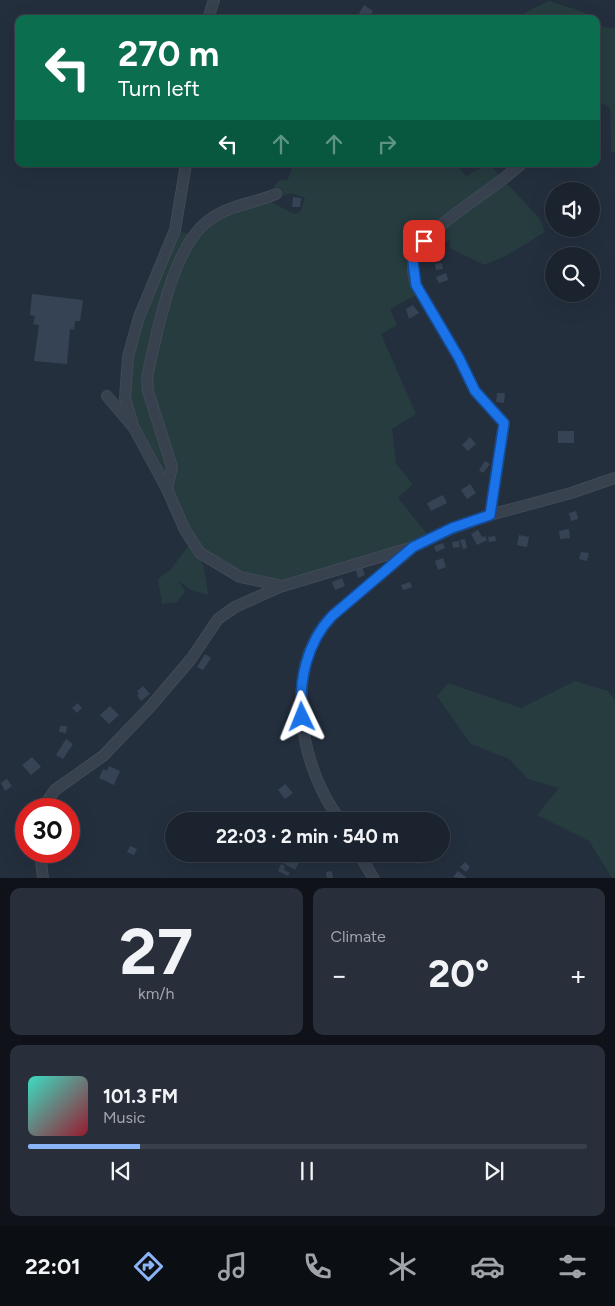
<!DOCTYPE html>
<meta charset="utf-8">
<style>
body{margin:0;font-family:Figtree,sans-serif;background:#282f3a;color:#f1f3f6;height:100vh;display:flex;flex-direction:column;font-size:19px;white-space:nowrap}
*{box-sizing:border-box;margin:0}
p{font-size:16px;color:#a0a4aa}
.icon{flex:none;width:28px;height:28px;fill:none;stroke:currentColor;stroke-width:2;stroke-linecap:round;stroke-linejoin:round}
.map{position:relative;height:878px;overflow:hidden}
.panel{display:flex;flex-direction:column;gap:10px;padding:10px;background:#0f1319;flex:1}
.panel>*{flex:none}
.hud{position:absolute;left:15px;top:15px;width:585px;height:152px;border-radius:10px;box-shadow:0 5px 20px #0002,0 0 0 1px #39404a;background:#0b6e4f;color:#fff;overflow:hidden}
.buttons{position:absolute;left:545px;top:182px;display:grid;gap:10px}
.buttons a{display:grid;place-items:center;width:55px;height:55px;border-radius:50%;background:#1b232e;box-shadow:0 5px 20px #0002,0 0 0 1px #39404a;font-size:25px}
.speed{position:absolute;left:15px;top:798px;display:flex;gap:10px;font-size:25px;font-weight:700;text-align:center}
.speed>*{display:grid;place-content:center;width:65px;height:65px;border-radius:50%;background:#1b232e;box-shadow:0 5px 20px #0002,0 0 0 1px #39404a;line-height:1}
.speed .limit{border:8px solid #d22;background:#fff;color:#111}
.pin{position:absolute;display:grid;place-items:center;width:42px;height:42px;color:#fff;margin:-21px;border-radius:10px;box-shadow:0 2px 8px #0006}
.me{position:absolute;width:55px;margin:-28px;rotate:358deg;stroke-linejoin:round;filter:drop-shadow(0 0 4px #0008)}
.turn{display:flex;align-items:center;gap:18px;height:105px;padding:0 20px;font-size:22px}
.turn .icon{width:65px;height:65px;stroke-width:2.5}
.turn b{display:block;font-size:35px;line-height:42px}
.lanes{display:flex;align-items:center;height:48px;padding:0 20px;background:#0003;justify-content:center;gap:25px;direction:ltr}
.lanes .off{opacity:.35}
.big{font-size:38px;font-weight:700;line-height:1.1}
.panel .widget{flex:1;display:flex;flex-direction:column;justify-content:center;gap:8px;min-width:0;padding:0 18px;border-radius:10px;background:#282f3a}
.panel .dial{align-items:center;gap:0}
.dial b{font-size:65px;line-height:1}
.song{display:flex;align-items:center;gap:15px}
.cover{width:60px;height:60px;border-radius:8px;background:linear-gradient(135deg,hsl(170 70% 55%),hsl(350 70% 35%))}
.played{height:5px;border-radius:2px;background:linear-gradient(90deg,#8ab4f8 20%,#39404a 20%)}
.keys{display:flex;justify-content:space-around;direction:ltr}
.heat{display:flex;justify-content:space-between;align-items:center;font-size:28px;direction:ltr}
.panel .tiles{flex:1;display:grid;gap:10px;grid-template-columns:1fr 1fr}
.widget:last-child{grid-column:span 2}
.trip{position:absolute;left:165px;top:812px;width:285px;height:50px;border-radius:25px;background:#1b232e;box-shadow:0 5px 20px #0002,0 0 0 1px #39404a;font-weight:700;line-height:50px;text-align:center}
.tabs{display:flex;height:80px;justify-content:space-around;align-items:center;background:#0b0e12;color:#a0a4aa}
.tabs .icon{width:35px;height:35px}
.tabs .current{color:#8ab4f8}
.tabs b{font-size:22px;color:#f1f3f6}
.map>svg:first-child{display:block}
.green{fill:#263c3f}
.building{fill:#364354}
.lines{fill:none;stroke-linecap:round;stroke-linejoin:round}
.minor-casing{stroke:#414a57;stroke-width:12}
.minor{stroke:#38414e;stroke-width:10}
.route-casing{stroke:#114b97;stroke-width:12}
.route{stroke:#1a73e8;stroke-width:9}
</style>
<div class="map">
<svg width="615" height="879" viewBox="0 0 615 879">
<rect width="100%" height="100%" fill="#242f3e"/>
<path class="green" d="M549,1L583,12L592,19H527L524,13Z
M596,22L604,27L615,28V152H611L610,108L596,100Z
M293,164H456L466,176L489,164L540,219L545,232L509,254L485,265L449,248L450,240L418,253L415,273L420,293L390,309L397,325L381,334L416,414L392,429L396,464L413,484L398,498L427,534L414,543L285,582L247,578L203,550L190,535L141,437L126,398L129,357L175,230L188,234L204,217L223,205L258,195L294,214L300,212L305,198L292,193L278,197L274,186L280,180L288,179Z
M191,542L204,567L208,595L191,590L179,581L185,592L177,602L162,604L158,579L171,569Z
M575,681L608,691L615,700V878H612L589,841L537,815L559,788L528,779L509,759L471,744L437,696L448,683L521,708Z"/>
<path class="building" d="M364,5L373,11L368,19L358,15Z
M293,197L301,198L300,207H292Z
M442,263L443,269L436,270L435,264Z
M446,273L448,280L439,283L436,277Z
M32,294L83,300L80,321H75L74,330L70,329L67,364L34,361L39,325L33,324L35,316L30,315Z
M413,305L419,313L409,319L406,309Z
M497,393H505L504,403L496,402Z
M558,431H574V443H558Z
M470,437L476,444L468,451L462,445Z
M485,461L490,464L483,473L479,470Z
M470,484L476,493L467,499L461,490Z
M443,495L447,503L431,511L427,503Z
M576,511L578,519L571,521L569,513Z
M569,529L570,538L560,539L559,531Z
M478,530L482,537L485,536L487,540L477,545L471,534Z
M519,535L529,537L527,547L517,545Z
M495,536L496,541L489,542L488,537Z
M465,539L467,548L463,549L460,540Z
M459,541L460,547L453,548L452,542Z
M443,543L445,548L436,552L434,546Z
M581,552L589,553L587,561L579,559Z
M443,558L446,567L438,570L435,561Z
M362,567L365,575L358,578L356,570Z
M342,578L345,586L335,590L332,582Z
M410,582L412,587L403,590L401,585Z
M205,654L211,658L203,670L197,667Z
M143,686L150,694L141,701L137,695L139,694L137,691Z
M78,703L82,708L77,713L72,708Z
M110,706L119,715L109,724L100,715Z
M60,726H67L66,733L59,732Z
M66,739L73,744L63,759L56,755Z
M32,757L41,767L31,775L22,765Z
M109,766L120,771L114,785L99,778L103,769L107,771Z
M7,779L12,786L5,791L1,783Z
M285,784L293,793L285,799L278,790Z
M303,813L308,821H300L297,817Z
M20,819L26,823L25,831L16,825Z
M69,833L75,836L71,846L69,845Z
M130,846L137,849L134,855L127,852Z
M414,854L421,859L417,864L411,859Z
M286,857L294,861L296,857L301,859L295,870L283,863Z
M465,862L470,867L466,872L460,867Z
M281,864L285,866L284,870L290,873L288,876L278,871Z
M332,871L333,878L327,879L326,872Z
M458,871L466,877L465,879L453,877Z"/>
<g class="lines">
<defs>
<path id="minor" d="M208,19L214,0
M107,396L134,428L167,489L185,530L200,553L240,577L283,586L413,547L453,528L490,515L571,493L615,478
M132,422L125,398L128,357L139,317L175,230L186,164
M167,489L172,467L148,391L147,377C157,334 172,243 212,218C231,205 255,203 276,194
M490,515L504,423L475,391L459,358L416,285C413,275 411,265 415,255C425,228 497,188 521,164
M42,809L55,790L103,756L150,707L191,659L218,619L235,607L282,586
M340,821C336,813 330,806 326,798C297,745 287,663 332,616L411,549
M40,851L43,879
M359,854L374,879"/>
</defs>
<use href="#minor" class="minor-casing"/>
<use href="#minor" class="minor"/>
</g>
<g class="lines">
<defs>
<path id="route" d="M302,717C298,682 307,642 332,616L413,547L452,528L490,515L504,423L475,391L459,358L416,285L413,262L416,253L424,241"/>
</defs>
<use href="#route" class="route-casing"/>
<use href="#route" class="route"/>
</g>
</svg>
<div class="buttons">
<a><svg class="icon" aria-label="sound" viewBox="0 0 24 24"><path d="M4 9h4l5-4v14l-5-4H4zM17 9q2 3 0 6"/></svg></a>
<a><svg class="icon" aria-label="search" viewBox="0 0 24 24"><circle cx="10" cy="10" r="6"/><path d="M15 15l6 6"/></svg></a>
</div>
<div class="speed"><div class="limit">30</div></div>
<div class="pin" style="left:424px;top:241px;background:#d93025"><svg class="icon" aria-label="arrive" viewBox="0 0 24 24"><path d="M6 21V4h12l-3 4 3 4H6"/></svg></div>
<svg class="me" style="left:302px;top:717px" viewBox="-20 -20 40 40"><path d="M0-17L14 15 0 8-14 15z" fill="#1a73e8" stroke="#fff" stroke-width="4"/></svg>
<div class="trip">22:03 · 2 min · 540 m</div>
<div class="hud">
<div class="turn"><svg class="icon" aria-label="left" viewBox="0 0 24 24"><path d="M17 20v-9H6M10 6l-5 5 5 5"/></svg><div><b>270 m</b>Turn left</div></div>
<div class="lanes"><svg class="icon" aria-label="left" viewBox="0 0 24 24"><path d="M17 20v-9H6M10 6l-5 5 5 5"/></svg><svg class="icon off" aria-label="ahead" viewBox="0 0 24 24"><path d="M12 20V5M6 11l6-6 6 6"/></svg><svg class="icon off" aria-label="ahead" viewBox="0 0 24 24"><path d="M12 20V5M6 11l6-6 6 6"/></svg><svg class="icon off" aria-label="right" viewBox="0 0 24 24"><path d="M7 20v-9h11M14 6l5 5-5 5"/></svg></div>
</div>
</div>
<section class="panel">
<div class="tiles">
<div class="widget dial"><b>27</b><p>km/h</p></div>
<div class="widget"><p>Climate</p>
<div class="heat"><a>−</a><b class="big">20°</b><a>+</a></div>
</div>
<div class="widget">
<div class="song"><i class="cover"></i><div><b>101.3 FM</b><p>Music</p></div></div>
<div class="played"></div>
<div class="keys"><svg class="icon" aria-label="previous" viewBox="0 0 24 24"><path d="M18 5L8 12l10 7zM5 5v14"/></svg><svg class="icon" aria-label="pause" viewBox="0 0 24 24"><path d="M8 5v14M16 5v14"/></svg><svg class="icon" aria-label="next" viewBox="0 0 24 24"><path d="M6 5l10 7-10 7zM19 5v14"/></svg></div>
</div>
</div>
</section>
<nav class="tabs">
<b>22:01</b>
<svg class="icon current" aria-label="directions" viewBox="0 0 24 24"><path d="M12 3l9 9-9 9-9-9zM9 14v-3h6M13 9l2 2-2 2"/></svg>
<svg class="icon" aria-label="music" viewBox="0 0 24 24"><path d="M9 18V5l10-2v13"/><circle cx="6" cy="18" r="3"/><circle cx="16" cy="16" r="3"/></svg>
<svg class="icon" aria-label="phone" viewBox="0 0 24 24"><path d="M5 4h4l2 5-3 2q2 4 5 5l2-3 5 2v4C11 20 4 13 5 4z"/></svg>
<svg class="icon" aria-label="climate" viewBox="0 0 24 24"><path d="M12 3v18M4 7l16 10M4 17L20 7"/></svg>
<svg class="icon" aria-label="car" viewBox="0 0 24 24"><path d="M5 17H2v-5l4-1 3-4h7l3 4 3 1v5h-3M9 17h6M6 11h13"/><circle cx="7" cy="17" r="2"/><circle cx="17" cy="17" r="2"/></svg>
<svg class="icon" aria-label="filters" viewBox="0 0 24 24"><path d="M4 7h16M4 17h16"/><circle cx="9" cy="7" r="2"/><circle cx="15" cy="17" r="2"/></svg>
</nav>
